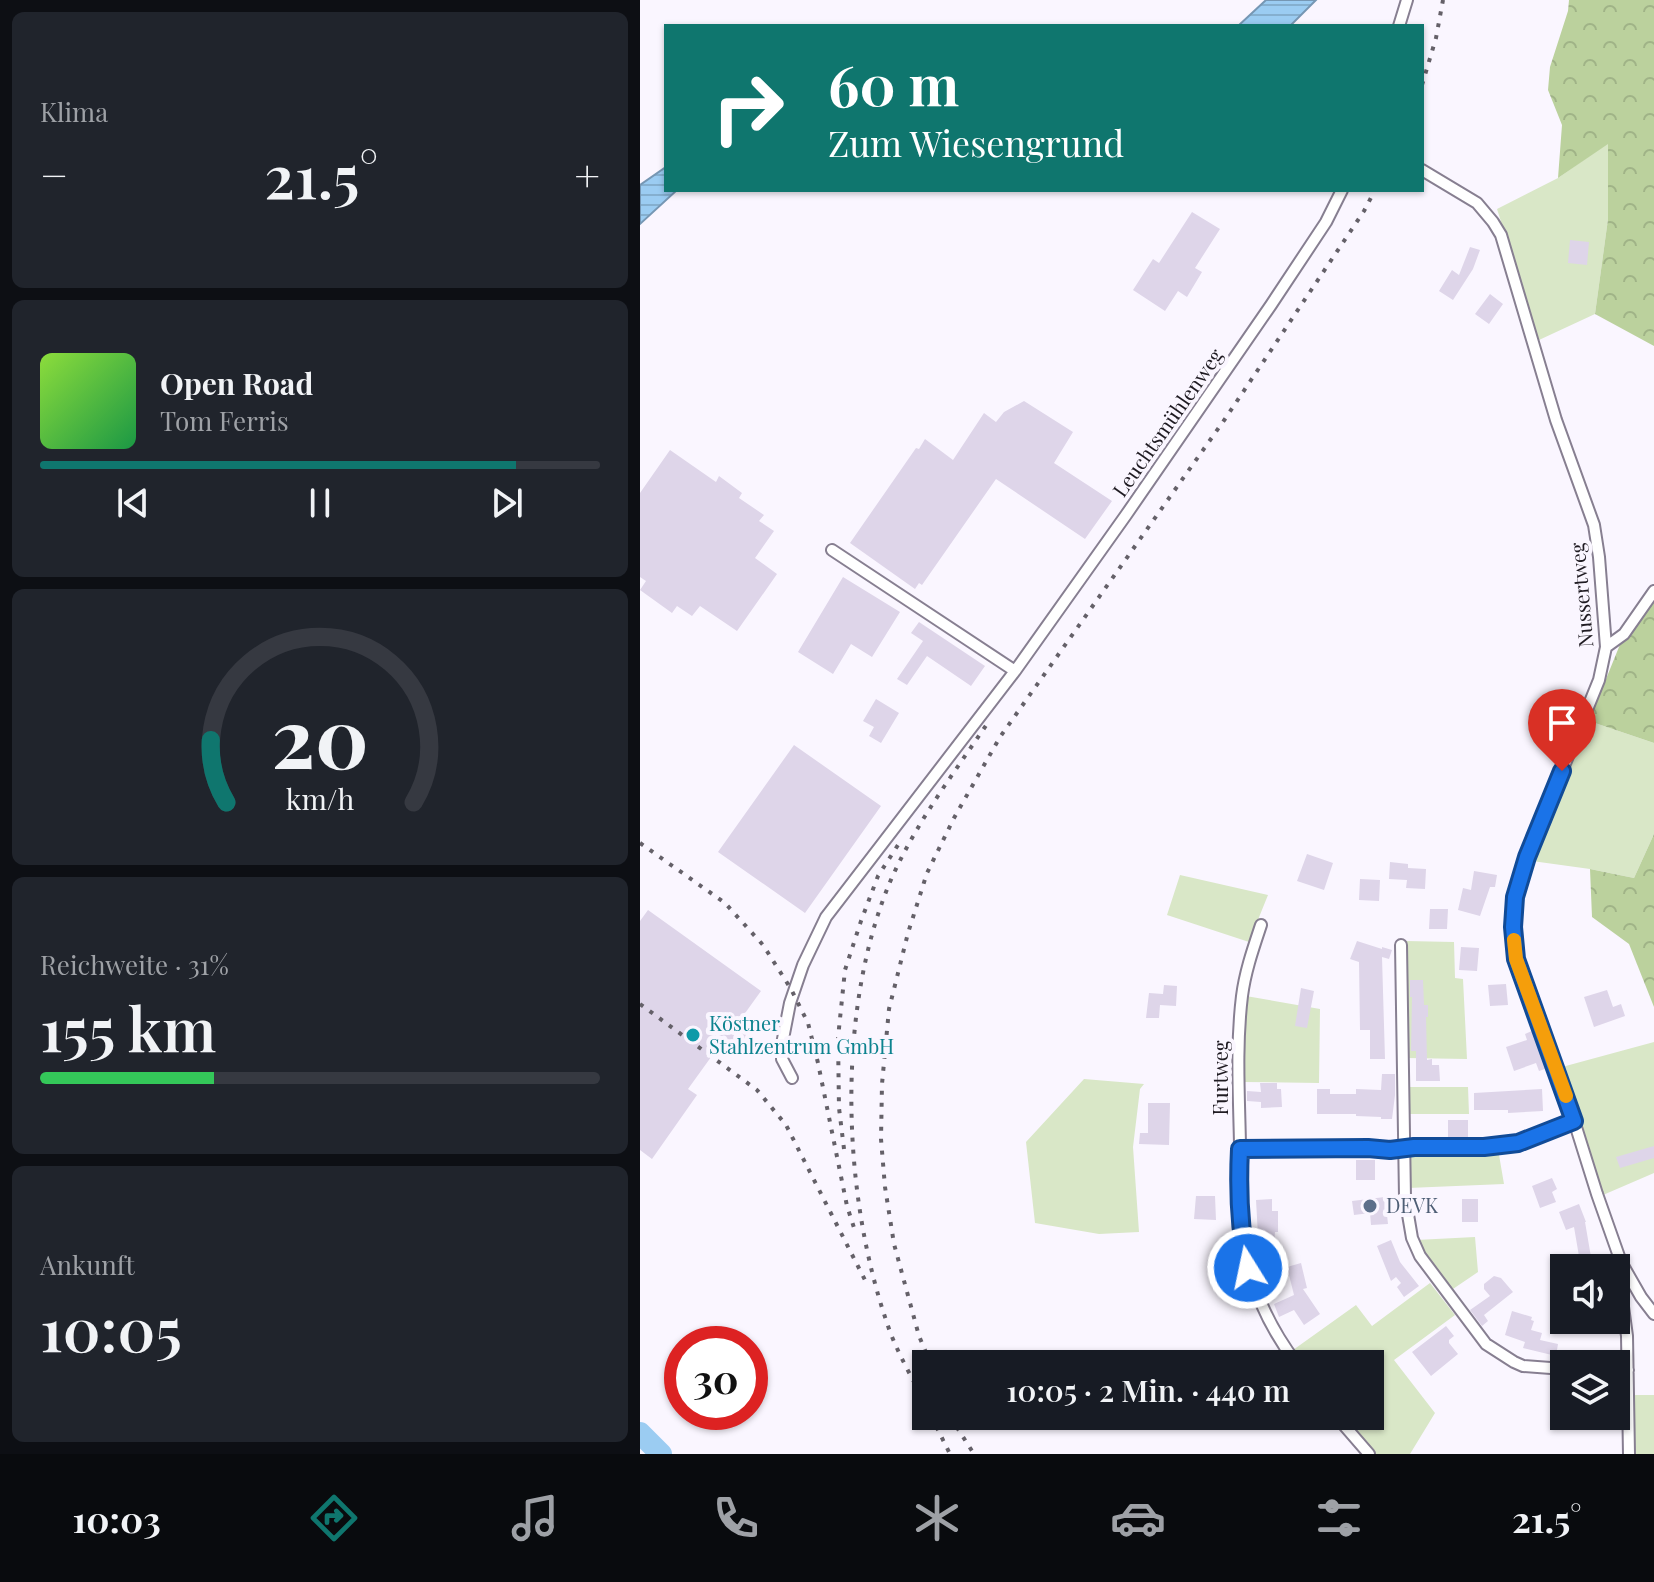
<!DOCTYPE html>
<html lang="de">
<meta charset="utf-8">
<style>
body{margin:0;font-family:"Playfair Display",serif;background:#20242c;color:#f1f3f6;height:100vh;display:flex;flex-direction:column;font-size:30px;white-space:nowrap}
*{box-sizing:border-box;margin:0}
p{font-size:26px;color:#9ea1a6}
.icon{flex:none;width:44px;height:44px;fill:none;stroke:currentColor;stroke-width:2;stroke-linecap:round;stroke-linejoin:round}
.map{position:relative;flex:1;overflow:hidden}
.sheet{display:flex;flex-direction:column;gap:12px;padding:12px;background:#0d0f14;width:640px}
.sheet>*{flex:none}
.banner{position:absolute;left:24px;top:24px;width:760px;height:168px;border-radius:0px;box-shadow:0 2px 6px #0004;background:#0f766e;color:#fff;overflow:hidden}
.controls{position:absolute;left:910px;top:1254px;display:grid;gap:16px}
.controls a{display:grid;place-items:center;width:80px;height:80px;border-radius:0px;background:#171b24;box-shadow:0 2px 6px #0004;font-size:40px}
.speed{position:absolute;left:24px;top:1326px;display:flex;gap:16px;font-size:40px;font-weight:700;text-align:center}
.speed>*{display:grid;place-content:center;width:104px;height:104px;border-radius:50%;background:#171b24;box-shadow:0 2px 6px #0004;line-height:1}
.speed .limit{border:12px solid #d22;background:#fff;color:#111}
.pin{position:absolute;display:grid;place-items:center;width:68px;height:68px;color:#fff;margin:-82px -34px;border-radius:50% 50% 50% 0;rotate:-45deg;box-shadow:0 0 8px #0007}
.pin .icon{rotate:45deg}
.me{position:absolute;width:88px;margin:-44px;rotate:350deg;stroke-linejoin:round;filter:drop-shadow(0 0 6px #0008)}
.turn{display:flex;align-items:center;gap:28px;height:168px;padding:0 32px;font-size:36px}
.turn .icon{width:104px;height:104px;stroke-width:2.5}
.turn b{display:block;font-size:56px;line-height:68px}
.big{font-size:60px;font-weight:600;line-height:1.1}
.sheet .widget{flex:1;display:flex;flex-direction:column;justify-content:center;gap:12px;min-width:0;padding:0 28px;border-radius:12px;background:#20242c}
.sheet .dial{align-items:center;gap:0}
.dial svg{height:208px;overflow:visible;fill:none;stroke:#363941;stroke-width:7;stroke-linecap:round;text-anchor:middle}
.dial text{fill:#f1f3f6;stroke:none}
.song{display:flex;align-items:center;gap:24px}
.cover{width:96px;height:96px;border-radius:12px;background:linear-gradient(135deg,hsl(90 70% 55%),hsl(140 70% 35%))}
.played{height:8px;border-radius:4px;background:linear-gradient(90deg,#0f766e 85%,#363941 85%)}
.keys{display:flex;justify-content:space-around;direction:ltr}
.heat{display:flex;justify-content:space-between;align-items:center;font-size:44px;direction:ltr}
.charge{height:12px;border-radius:6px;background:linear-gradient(90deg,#34c759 31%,#363941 0)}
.trip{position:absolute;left:272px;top:1350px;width:472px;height:80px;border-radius:0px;background:#171b24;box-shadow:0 2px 6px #0004;font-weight:600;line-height:80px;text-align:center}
.menu{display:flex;height:128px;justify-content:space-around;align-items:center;background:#090b0e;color:#9ea1a6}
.menu .icon{width:56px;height:56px}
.menu .current{color:#0f766e}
.menu b{font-size:36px;color:#f1f3f6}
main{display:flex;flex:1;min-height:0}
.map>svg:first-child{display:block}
.green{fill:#d9e7c7}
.forest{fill:url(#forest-crowns)}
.water{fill:url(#water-rules);stroke:#7697b4;stroke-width:2}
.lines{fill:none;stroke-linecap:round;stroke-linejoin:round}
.river{stroke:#9bccf2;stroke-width:22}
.building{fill:#ded5e9}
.minor-casing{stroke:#877f91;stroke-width:14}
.minor{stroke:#fff;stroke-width:10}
.rail{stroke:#646068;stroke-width:4;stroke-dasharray:4 8;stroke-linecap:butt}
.route-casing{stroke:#114b97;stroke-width:20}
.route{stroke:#1a73e8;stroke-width:14}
.slow{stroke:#f59e0b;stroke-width:14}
.culture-dot{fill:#0f9aa8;stroke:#faf6ff;stroke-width:3}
.service-dot{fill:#5c6f8a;stroke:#faf6ff;stroke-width:3}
.labels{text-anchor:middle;stroke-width:8;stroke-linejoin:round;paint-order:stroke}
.street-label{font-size:20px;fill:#1f1b22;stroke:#faf6ff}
.culture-label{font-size:20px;fill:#0d838f;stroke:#faf6ff;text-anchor:start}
.service-label{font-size:20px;fill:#4e5e75;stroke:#faf6ff;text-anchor:start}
</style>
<main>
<section class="sheet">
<div class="widget"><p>Klima</p>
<div class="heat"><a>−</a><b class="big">21.5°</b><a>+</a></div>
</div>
<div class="widget">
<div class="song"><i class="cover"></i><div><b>Open Road</b><p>Tom Ferris</p></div></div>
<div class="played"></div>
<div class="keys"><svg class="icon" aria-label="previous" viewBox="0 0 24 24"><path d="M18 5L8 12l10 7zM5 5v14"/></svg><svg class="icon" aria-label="pause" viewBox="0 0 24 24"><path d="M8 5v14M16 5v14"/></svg><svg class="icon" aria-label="next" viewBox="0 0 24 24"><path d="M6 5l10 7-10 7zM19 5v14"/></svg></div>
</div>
<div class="widget dial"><svg viewBox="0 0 100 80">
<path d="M14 69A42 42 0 1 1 86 69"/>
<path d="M14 69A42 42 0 0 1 8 45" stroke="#0f766e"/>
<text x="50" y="56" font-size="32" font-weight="700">20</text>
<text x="50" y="72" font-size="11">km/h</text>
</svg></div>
<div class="widget"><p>Reichweite · 31%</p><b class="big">155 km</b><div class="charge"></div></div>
<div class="widget"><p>Ankunft</p><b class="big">10:05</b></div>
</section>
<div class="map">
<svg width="1014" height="1454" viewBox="0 0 1014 1454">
<defs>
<pattern id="forest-crowns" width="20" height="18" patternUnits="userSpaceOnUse" patternTransform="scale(2)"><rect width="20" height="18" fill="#bbd19d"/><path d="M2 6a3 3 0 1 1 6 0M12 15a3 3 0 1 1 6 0" fill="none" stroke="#a0b387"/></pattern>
<pattern id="water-rules" width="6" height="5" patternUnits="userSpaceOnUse" patternTransform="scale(2)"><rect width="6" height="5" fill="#9bccf2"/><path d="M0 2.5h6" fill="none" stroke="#85afcf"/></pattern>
</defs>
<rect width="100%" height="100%" fill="#faf6ff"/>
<path class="green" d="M968,143V219L955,314L899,340L857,209L918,178Z
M949,721L1014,743V834L994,878L950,869L892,861Z
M540,875L628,895L609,942L527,915Z
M766,941L814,942L815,978L823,979L827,1059L767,1058Z
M606,996L680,1009L679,1083L604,1082L603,1029Z
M1014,1042V1173L963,1195L945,1146L922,1067Z
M444,1079L504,1084L500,1089L493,1147L499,1232L459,1234L395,1223L386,1142Z
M767,1087H828L829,1114H768Z
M858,1149L864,1184L768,1188V1160L776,1153Z
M835,1237L838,1272L810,1291L787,1260L776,1240Z
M790,1283L815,1315L754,1360L795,1413L770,1454H734L727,1449L702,1416H730V1364H663L653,1350L716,1305L732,1326Z
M992,1395H1014V1454H994Z"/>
<path class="forest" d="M929,0H1014V346L955,314L968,219V144L918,178L922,125L908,90L910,67L928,11Z
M1014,597V743L949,721L981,642Z
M1014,834V1007L989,944L952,917L950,869L994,878Z"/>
<path class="water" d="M626,0H676L650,26H598Z
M26,167V190H37L0,224V185Z"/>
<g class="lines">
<path class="river" d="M0,1433L21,1454"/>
</g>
<path class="building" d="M552,212L580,229L555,268L562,272L547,297L538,291L525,311L493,290L513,259L519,263Z
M930,240L949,242L947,265L928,263Z
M830,247L840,250L833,269L813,300L799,291L812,270L819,275Z
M850,294L863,304L849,324L835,314Z
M384,401L433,432L414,463L472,501L445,539L356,479L282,585L279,583L275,589L210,543L276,448L279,449L285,439L313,460L344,413L356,422L364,412Z
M30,450L76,482L79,476L102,493L99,498L124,515L119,521L134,531L115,558L137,574L97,631L60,606L52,616L37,606L32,613L0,590L6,581L0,577V493Z
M203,577L260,612L232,657L211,644L193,674L158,652Z
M279,622L345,666L331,686L287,656L267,685L257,679L283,641L271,633Z
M236,699L259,713L241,743L229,736L234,727L223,721Z
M154,745L241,806L165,913L78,852Z
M667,854L693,863L684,890L657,881Z
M750,862L768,864V868L786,869L785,889L766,888L767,880L749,879Z
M834,871L857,875L855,887H850L840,916L818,910L823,888L831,890Z
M720,879L740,880L739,901L719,900Z
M790,909H808L807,929H789Z
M8,910L121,991L103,1016L115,1024L92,1055L79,1046L48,1089L57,1095L12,1159L0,1150V921Z
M717,941L742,949V947L752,950L749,959L742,957L745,1059H730V1030H720L719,962L710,959Z
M821,947L839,948L837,971L819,970Z
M770,980H783L784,1005H788V1017H786L787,1060L792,1059V1065H799L800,1081H776V1051H771L772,997H770Z
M866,984L868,1005L850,1006L848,985Z
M524,985L537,986L536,1006L520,1005L519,1018H506L509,993L523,994Z
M661,988L674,991L667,1028L655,1026Z
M967,990L973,1007L981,1004L985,1016L954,1027L944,997Z
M894,1030L908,1068L899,1071L896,1063L874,1071L866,1047L887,1040L885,1034Z
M742,1074H755V1095L752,1119H741V1117L716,1116V1114H677V1089H690V1094H716V1089L741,1090Z
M620,1083H637V1089H641L642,1107L621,1108V1102L607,1101V1091L621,1092Z
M902,1089L903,1111L868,1113V1110H834V1093Z
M508,1103H530L529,1145L499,1144L500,1133H508Z
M808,1120H828V1138L808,1137Z
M1014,1146V1158L980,1168L976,1157Z
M716,1160H735V1180H716Z
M912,1178L917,1189L912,1192L916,1202L900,1208L892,1186Z
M556,1196H575L576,1220L554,1219Z
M745,1197L748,1224L731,1225L730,1213L714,1215L712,1201Z
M632,1199V1211H638V1232H635L633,1254L619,1253L616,1200Z
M822,1199H838V1222H822Z
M939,1204L946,1222H945L951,1257L960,1255L963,1268H941L934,1227L926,1230L919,1212Z
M751,1240L760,1262L779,1286L764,1297L757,1287L761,1283L756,1277L751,1281L737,1246Z
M661,1263L667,1288L663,1289L680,1314L664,1325L654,1310L639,1317L634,1304L654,1295L647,1267Z
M854,1276L861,1278L873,1292L844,1315L848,1321L842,1326L830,1310L850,1296L844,1289V1284Z
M872,1311L892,1317L891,1320L894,1321L891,1330L902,1333L900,1340L918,1344L916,1356L883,1348L885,1342L865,1335Z
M806,1326L814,1336L809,1340V1343L818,1354L791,1376L772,1352Z"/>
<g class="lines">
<defs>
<path id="minor" d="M759,26L767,0
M782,170L837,203L853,222L861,235L916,420L954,525L959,557L966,647L959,680L887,857L875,897L873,927L876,959L925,1092L957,1194L981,1262L1001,1297L1014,1314
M192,550L375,671
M966,647L984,634L1014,591
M621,925C613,949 605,972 602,996C596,1045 599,1095 600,1144C600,1185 597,1226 608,1266C618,1302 634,1334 657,1364
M761,945L765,1197L772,1238L780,1256L846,1344L874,1362L883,1366L924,1369
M152,1078L142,1059V1044L150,1003L163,965L186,917L375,671L486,515L631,305L686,222L702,190
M600,1149L728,1148L750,1150L774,1147H844L878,1143L934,1121
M980,1263L978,1270L987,1336L989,1454
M976,1370H988
M696,1416L729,1454"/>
</defs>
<use href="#minor" class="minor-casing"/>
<use href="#minor" class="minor"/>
<path class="rail" d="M782,85L796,38L803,0
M0,843L85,903L123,945L151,989L168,1023L178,1063L207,1206L216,1234
M0,1004L117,1090L146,1125L227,1284
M204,1149L199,1108L198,1038L205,970L221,921L238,876L258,845
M291,1364L279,1336L254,1244L245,1187L241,1139L242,1084L249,1009L268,933L287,873L314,818L360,737L585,419L724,211L735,190
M286,1405C273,1379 256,1351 247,1323C202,1192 196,1011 250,882C275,824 314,773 349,721
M291,1416L310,1454
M312,1416L316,1426L334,1454"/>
</g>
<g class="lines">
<defs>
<path id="route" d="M608,1268C599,1228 598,1189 600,1149L728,1148L750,1150L774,1147H844L878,1143L934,1121L876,959L873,927L875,897L887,857L922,771"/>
</defs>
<use href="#route" class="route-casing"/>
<use href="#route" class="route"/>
<path class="slow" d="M874,940L876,959L926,1096"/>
</g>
<circle class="culture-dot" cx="53" cy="1035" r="8"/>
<circle class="service-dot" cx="730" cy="1206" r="8"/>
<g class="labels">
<g class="street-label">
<text transform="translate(528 423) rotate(-55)" y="7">Leuchtsmühlenweg</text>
<text transform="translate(942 595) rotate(-95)" y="7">Nussertweg</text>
<text transform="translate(581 1078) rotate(-90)" y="7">Furtweg</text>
</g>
<g class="culture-label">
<text x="69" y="1031">Köstner<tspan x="69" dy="23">Stahlzentrum GmbH</tspan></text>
</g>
<g class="service-label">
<text x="746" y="1213">DEVK</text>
</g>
</g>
</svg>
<div class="controls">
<a><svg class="icon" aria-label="sound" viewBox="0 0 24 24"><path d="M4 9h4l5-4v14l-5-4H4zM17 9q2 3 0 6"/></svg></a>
<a><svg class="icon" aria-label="layers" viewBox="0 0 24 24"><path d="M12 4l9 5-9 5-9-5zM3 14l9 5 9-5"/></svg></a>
</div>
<div class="speed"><div class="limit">30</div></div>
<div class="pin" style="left:922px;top:771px;background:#d93025"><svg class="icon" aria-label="arrive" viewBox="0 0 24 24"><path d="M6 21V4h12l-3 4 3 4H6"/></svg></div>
<svg class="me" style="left:608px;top:1268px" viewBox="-20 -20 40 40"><circle r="17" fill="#1a73e8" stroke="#fff" stroke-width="3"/><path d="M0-11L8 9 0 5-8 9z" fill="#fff"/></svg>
<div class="trip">10:05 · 2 Min. · 440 m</div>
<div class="banner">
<div class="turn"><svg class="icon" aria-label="right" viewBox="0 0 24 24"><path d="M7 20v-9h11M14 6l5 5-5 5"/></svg><div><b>60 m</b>Zum Wiesengrund</div></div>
</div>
</div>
</main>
<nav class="menu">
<b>10:03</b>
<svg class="icon current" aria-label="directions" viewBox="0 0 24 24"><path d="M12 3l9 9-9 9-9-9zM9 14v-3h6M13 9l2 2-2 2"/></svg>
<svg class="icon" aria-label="music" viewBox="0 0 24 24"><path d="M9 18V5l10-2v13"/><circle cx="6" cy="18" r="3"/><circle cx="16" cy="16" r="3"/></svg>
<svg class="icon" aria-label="phone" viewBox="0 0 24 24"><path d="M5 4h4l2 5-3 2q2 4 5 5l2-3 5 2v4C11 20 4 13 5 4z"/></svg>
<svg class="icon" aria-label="climate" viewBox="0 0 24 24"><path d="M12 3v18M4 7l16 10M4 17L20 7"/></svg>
<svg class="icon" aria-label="car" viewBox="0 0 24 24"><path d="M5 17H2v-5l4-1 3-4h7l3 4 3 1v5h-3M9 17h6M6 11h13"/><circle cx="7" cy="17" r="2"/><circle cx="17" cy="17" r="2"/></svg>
<svg class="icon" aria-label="filters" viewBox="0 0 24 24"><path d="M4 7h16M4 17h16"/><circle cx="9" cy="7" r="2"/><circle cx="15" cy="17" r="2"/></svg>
<b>21.5°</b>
</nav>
